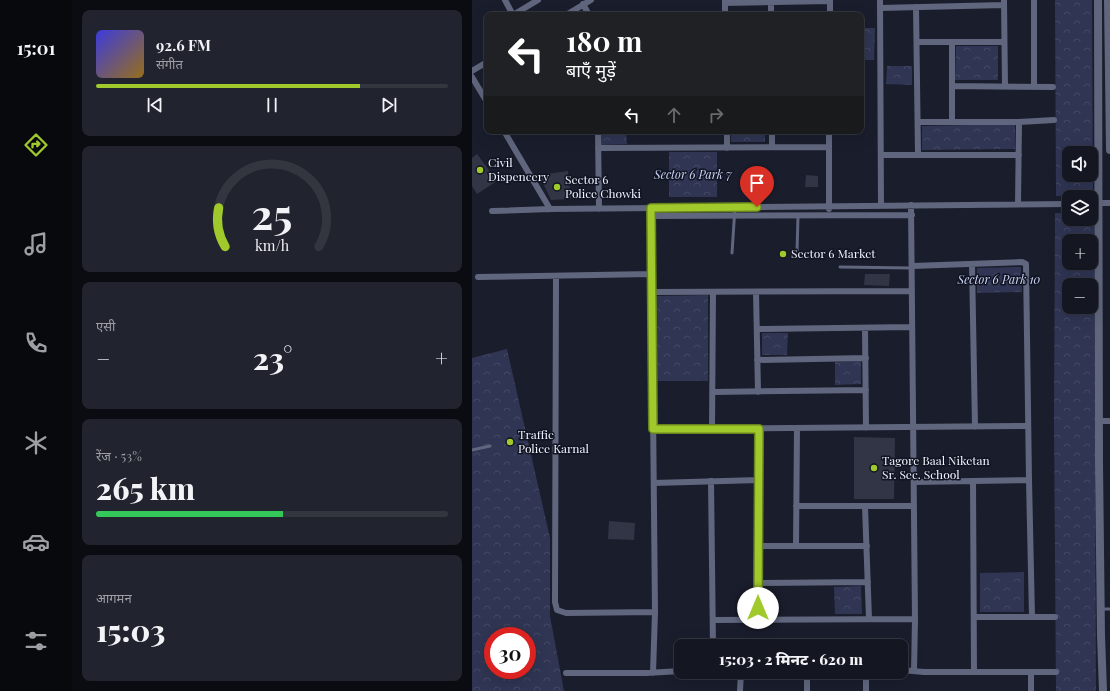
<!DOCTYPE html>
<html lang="hi">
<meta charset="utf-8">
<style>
body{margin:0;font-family:"Playfair Display","Noto Sans Devanagari",serif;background:#21232e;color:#f1f3f6;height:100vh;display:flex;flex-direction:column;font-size:15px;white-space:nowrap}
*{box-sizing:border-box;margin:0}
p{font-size:13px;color:#9d9fa5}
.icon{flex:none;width:22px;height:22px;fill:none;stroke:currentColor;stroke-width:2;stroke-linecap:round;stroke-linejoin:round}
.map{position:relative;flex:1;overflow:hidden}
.details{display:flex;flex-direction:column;gap:10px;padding:10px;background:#0b0c12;width:400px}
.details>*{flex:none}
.guide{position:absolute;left:12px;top:12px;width:380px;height:122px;border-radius:8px;box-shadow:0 4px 16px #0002,0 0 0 1px #33353f;background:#202124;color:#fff;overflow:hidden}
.controls{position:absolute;left:590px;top:146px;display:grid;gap:8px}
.controls a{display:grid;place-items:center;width:36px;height:36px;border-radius:8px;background:#141621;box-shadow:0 4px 16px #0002,0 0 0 1px #33353f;font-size:20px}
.speed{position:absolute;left:12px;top:627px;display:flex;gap:8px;font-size:20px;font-weight:700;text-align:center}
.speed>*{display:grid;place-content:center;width:52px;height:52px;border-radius:50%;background:#141621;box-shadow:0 4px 16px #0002,0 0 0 1px #33353f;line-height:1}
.speed .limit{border:6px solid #d22;background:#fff;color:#111}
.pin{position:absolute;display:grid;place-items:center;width:34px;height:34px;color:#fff;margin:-41px -17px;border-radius:50% 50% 50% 0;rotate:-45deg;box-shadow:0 0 4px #0007}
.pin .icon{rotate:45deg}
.me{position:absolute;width:44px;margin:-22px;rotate:0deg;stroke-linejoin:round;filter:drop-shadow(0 0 3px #0008)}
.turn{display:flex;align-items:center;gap:14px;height:84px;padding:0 16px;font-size:18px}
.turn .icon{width:52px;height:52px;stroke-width:2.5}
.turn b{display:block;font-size:28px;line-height:34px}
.lanes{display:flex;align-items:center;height:38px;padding:0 16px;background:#0003;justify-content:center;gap:20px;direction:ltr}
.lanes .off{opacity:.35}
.big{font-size:30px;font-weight:800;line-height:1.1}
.details .tile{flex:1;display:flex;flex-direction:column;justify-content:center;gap:6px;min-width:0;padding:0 14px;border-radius:8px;background:#21232e}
.details .dial{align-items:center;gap:0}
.dial svg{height:104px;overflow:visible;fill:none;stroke:#33353f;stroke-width:7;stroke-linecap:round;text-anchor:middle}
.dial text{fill:#f1f3f6;stroke:none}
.song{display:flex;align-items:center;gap:12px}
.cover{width:48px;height:48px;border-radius:6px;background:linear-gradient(135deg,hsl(240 70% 55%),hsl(40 70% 35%))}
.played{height:4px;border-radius:2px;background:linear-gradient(90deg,#a0c92c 75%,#33353f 75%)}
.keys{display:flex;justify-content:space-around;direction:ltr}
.heat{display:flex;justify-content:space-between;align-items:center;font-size:22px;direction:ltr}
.charge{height:6px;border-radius:3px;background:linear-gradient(90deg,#34c759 53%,#33353f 0)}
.trip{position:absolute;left:202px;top:639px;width:234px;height:40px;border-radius:8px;background:#141621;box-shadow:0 4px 16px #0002,0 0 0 1px #33353f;font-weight:800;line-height:40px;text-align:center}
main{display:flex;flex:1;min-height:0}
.menu{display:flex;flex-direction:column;width:72px;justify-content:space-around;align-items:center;background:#08090d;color:#9d9fa5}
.menu .icon{width:28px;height:28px}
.menu .current{color:#a0c92c}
.menu b{font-size:18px;color:#f1f3f6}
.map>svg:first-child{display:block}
.park{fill:url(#park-crowns);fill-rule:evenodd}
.building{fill:#313545}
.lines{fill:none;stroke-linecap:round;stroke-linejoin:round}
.service{stroke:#60667d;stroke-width:3}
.minor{stroke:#60667d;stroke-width:6}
.tertiary{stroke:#60667d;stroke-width:8}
.route-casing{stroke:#68831d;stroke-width:10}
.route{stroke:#a0c92c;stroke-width:7}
.poi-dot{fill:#a0c92c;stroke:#111422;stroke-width:1.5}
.labels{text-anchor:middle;stroke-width:3;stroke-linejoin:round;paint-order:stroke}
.poi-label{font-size:12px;fill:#f1f4fe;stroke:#111422;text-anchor:start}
.park-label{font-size:12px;font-style:italic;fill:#cbd4f4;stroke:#111422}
</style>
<main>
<nav class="menu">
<b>15:01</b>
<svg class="icon current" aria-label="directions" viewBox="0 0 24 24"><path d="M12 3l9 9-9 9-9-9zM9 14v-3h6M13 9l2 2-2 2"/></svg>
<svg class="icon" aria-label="music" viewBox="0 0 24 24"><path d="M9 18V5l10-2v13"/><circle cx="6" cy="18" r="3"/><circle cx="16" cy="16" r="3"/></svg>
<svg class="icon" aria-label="phone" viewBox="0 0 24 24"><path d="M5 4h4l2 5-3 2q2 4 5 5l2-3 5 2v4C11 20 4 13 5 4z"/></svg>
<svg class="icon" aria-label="climate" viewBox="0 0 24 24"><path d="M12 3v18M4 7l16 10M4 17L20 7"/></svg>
<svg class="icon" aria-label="car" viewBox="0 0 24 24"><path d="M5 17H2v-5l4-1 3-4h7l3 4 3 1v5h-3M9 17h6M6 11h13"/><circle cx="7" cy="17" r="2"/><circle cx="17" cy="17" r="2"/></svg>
<svg class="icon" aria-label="filters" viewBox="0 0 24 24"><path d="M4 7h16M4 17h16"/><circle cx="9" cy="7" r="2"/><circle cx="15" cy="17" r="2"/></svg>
</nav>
<section class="details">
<div class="tile">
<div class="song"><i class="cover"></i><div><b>92.6 FM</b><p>संगीत</p></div></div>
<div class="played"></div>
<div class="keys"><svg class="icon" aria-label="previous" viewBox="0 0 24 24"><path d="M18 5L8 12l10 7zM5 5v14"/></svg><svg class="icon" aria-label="pause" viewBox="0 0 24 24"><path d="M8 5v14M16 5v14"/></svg><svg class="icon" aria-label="next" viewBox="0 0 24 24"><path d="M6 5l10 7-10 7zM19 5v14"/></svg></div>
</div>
<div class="tile dial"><svg viewBox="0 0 100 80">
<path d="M14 69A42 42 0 1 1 86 69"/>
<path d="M14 69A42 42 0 0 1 9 39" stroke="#a0c92c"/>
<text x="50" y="56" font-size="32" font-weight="700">25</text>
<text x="50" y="72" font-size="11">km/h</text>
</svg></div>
<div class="tile"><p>एसी</p>
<div class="heat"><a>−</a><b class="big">23°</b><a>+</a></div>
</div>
<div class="tile"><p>रेंज · 53%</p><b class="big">265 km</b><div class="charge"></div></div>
<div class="tile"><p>आगमन</p><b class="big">15:03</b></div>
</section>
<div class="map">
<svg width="638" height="691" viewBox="0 0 638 691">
<defs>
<pattern id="park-crowns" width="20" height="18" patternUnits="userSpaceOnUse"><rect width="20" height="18" fill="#2f3553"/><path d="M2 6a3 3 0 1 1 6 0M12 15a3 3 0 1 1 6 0" fill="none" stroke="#434964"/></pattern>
</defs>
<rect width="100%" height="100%" fill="#1a1d2c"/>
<path class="park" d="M583,0H620L621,195L584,196ZM597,153H619V175H597Z
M389,28H403L402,60H389Z
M484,46H526V80H483Z
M415,66H440V85L414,84Z
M543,124V149L450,150V126Z
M128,131H154L155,144L128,145Z
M259,131H293V142H259Z
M197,152H245V197H197Z
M619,212H622L624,691H584L582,422L583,213H597V219H619ZM597,241H619V263H597ZM597,285H619V307H597Z
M549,267L550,292L505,293V268Z
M236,295V381H184V296Z
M290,333H316L315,355H290Z
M35,349L78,538V616L92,691H0V358ZM21,636H55V670H21Z
M389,361V384L363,385V362Z
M552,572V612H508V573Z
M389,586L390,614H363L362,587Z"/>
<path class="building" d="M5,154L25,181L5,194L0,186V158Z
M96,171L99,199L79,200L67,175Z
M334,175L346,176V187H333Z
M393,274H418L417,286L392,285Z
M382,437L423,438L422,499H382Z
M137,521L163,523L162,540L136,539Z"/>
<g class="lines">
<path class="service" d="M325,252L326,216
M260,253L263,207
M368,267L440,268
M0,450L18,446
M630,609H638"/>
<path class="minor" d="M33,0L41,15
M253,0V15
M408,0L409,205
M532,0L533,86
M562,0V87
M299,2V15
M253,3L358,1
M111,4L117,15
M444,7L446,154
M408,8L532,5
M41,15L66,0
M94,15L119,0
M358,15V0
M445,42H532
M480,42V121
M0,71L15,62
M0,77L15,102
M480,86L581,87
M446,122H547L582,120
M32,131L78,209
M126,131L127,209
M255,131V148
M300,131V147
M126,148L357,147
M409,155H547
M619,203H638
M546,204L547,122
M439,205L443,619L442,671
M179,208L183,612L181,673
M357,209V131
M20,211L78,209L597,204
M179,216L440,215
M500,264L503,427
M440,266L550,262L554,264L557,480L560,617
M84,276L83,602L85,610L94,613L183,612
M6,277L180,274
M180,292L440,291
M284,292L286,392
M393,328L394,428
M285,329L440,327
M285,360L394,358
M241,392L394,390
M628,421H638
M181,429L556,426
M240,429L241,292
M239,481L241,646
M501,481L502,672
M442,482L557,480
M182,483L287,480
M324,506H442
M393,506L397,619
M286,546H395
M324,546L325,428
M286,583L396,582
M502,617H583
M241,620L443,619
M286,620L287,429
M429,670L452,672H584
M335,672V691
M394,672V691
M559,672V691
M94,673H174L209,671
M268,691L269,672"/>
<path class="tertiary" d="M626,0L627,463L629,635L631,691
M636,0L638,150"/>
</g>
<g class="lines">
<defs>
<path id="route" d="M285,207L179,208L181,429H287L286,608"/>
</defs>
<use href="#route" class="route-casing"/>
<use href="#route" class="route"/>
</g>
<g class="poi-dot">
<circle cx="8" cy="170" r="4"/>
<circle cx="85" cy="187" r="4"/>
<circle cx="311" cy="254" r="4"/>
<circle cx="38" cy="442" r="4"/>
<circle cx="402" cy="468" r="4"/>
</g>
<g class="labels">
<g class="poi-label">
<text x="16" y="167">Civil<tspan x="16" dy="14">Dispencery</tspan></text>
<text x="93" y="184">Sector 6<tspan x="93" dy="14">Police Chowki</tspan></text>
<text x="319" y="258">Sector 6 Market</text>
<text x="46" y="439">Traffic<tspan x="46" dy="14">Police Karnal</tspan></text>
<text x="410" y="465">Tagore Baal Niketan<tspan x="410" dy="14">Sr. Sec. School</tspan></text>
</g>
<g class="park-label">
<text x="221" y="179">Sector 6 Park 7</text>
<text x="527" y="284">Sector 6 Park 10</text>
</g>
</g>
</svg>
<div class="controls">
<a><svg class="icon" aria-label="sound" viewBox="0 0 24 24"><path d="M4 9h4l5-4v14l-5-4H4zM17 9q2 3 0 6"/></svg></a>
<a><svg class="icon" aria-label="layers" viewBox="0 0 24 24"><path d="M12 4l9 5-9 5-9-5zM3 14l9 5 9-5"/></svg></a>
<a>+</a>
<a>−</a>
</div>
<div class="speed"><div class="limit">30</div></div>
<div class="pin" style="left:285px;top:207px;background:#d93025"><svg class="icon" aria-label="arrive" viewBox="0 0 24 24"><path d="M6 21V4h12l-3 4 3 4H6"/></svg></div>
<svg class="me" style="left:286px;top:608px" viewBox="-20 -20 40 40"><circle r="19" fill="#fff"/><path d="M0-13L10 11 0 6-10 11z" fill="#a0c92c"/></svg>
<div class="trip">15:03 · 2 मिनट · 620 m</div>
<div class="guide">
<div class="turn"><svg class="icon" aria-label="left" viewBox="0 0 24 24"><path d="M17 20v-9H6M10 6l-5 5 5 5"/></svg><div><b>180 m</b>बाएँ मुड़ें</div></div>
<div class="lanes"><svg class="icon" aria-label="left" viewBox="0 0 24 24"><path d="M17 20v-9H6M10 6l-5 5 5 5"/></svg><svg class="icon off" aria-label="ahead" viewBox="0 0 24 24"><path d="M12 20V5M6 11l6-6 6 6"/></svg><svg class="icon off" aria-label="right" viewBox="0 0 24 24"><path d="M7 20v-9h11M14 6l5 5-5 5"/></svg></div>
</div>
</div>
</main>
